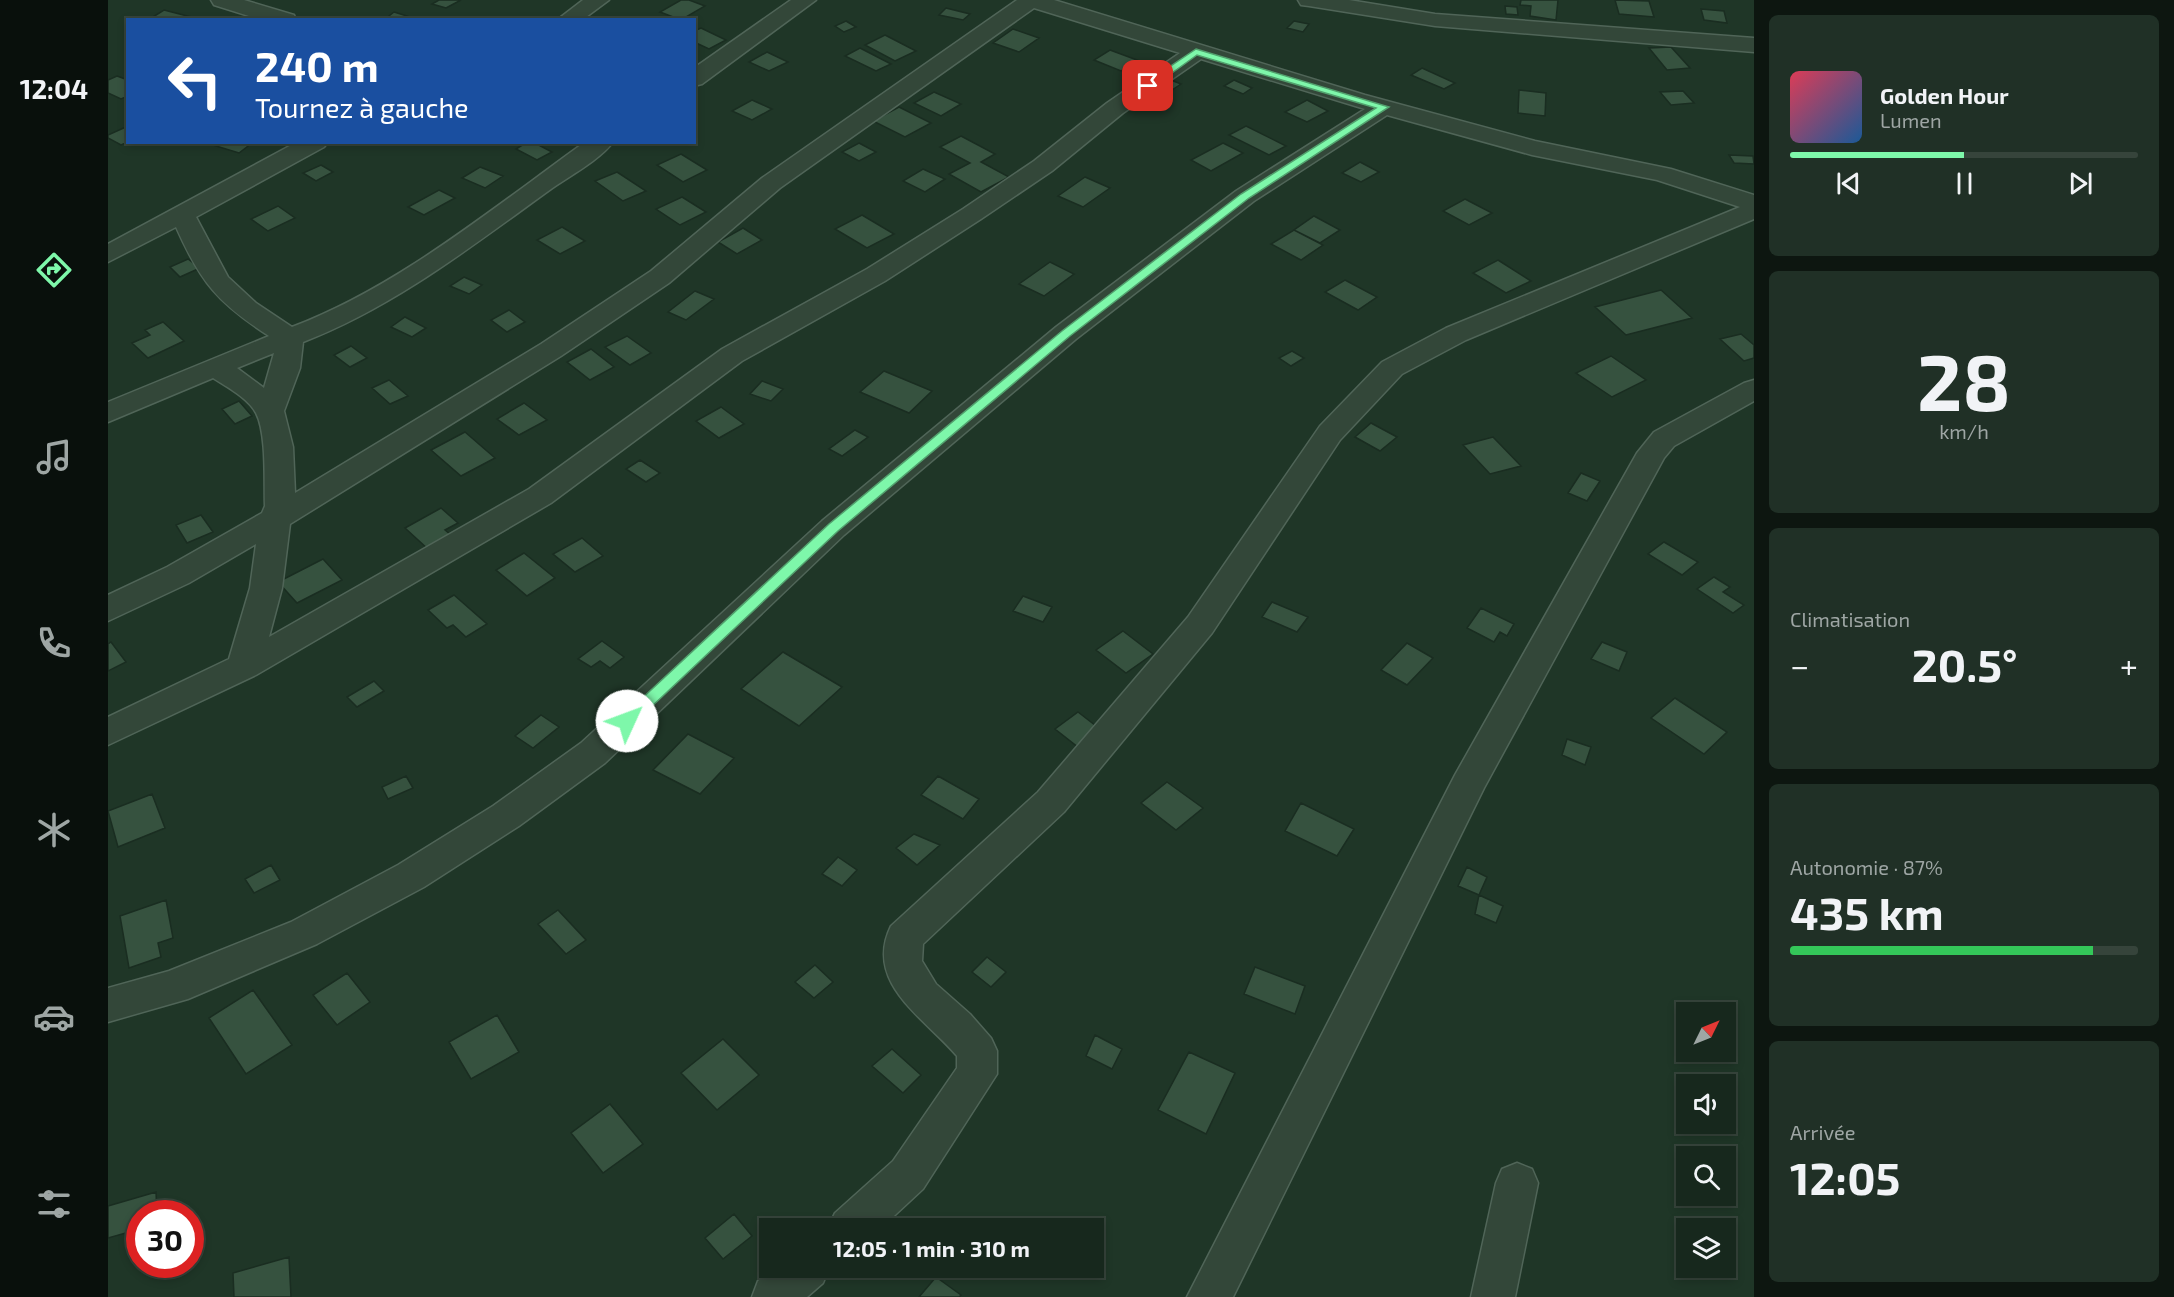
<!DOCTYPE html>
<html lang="fr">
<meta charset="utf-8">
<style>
body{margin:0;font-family:"Exo 2",sans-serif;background:#203026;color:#f1f3f6;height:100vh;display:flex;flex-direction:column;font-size:22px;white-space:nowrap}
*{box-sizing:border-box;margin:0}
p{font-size:20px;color:#9ea6a4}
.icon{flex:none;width:33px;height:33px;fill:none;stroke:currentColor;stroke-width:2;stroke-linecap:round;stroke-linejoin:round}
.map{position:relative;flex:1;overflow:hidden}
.sheet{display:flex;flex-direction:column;gap:15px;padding:15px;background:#0d1610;width:420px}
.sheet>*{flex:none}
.banner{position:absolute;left:18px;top:18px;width:570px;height:126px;border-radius:0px;box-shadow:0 3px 9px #0003,0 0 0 2px #36443b;background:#1a4fa0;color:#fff;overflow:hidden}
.needle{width:39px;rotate:47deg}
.controls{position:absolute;left:1568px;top:1002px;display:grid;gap:12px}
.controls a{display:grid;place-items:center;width:60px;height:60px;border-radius:0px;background:#17281d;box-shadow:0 3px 9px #0003,0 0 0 2px #36443b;font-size:30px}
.speed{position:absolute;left:18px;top:1200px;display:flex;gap:12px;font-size:30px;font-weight:700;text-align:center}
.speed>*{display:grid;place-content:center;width:78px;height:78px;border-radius:50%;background:#17281d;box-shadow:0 3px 9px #0003,0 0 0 2px #36443b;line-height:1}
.speed .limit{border:9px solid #d22;background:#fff;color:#111}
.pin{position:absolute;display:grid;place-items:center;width:51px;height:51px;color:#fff;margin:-26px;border-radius:12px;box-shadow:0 3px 9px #0006}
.me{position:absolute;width:66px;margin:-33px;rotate:47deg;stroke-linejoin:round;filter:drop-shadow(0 0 4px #0008)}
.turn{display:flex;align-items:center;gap:21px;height:126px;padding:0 30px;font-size:27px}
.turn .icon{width:78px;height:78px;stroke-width:2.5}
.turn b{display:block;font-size:42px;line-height:51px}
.big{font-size:45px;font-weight:700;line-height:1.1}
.sheet .card{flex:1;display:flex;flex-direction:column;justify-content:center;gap:9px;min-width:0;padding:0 21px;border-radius:9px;background:#203026}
.sheet .dial{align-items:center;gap:0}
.dial b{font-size:78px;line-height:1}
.song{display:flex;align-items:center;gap:18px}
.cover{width:72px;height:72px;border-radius:9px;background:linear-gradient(135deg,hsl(350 70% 55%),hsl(210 70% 35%))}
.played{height:6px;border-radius:3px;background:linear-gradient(90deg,#7ef7aa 50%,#36443b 50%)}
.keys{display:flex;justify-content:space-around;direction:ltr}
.heat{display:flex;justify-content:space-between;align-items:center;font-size:33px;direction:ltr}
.charge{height:9px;border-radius:4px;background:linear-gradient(90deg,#34c759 87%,#36443b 0)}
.trip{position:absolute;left:651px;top:1218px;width:345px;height:60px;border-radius:0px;background:#17281d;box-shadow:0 3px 9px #0003,0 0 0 2px #36443b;font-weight:700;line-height:60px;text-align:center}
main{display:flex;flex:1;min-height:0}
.menu{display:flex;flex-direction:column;width:108px;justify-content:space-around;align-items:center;background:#09100c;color:#9ea6a4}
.menu .icon{width:42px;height:42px}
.menu .current{color:#7ef7aa}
.menu b{font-size:27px;color:#f1f3f6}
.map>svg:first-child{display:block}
.building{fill:#36523f;stroke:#1a2d21;stroke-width:1.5}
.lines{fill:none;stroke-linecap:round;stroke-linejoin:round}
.street-casing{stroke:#506558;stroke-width:3}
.street{fill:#334739;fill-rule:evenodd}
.route{fill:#7ef7aa;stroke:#52a16e;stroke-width:1.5}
</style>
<main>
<nav class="menu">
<b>12:04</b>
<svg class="icon current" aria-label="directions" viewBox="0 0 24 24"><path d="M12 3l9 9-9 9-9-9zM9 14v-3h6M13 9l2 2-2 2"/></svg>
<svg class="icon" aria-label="music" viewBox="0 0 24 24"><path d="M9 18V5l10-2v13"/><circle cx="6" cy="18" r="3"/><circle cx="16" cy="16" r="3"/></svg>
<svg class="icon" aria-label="phone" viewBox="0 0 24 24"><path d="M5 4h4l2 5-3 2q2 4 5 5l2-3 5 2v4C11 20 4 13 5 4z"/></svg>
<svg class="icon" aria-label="climate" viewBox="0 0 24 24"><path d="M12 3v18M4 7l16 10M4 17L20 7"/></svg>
<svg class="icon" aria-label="car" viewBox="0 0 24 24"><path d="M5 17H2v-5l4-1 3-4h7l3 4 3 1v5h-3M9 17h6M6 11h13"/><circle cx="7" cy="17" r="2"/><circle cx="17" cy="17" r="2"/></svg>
<svg class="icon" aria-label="filters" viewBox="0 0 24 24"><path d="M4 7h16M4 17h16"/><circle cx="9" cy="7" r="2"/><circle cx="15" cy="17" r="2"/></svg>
</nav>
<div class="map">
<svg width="1646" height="1297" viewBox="0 0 1646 1297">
<rect width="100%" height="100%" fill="#1f3627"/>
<path class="building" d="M331,0H353L338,8L324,4Z
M573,0H581L597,6L573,20L552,12Z
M1413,0H1450L1448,20L1422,16L1423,6L1412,5Z
M1507,0L1541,1L1546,17L1511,14Z
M1397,6L1409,7L1410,15L1398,14Z
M838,8L862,14L855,20L831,15Z
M1593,9L1616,11L1619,23L1596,20Z
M56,10L87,18L40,20Z
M286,12L299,16L294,20H276Z
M738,21L748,27L736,32L727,26Z
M1186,21L1201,24L1195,32L1179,28Z
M593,28L618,40L601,49L586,42V31Z
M905,29L931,38L911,52L885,43Z
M777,35L808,51L787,61L757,45Z
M1563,47L1582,68L1559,70L1541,48Z
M752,48L783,64L768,71L737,56Z
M1002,50L1029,60L1013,71L986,60Z
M659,52L680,62L661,71L641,62Z
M1314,68L1347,83L1336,89L1303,75Z
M9,76L20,80V96L13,99L0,93V80Z
M1058,78L1073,84L1049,100L1034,93Z
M1126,80L1144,88L1135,94L1116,86Z
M1411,90L1438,93L1437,116L1410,113Z
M1575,91L1586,103L1563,105L1552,92Z
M826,92L853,104L833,116L806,103Z
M644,100L664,109L644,120L624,111Z
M1199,100L1220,111L1199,122L1177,112Z
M791,107L823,123L797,137L765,121Z
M20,126V142L13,145L0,138V135Z
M1138,126L1178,146L1161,155L1121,135Z
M853,136L887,154L873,162L901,177L873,192L841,174L862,163L832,147Z
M113,142H143L144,143L131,153L108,146Z
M419,142H425L444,152L429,160L408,149Z
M751,143L768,152L751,161L734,152Z
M1115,143L1135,153L1103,171L1083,160Z
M573,154L599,170L575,182L549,165Z
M1621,155L1645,156L1646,164L1626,163Z
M1252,162L1271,172L1253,182L1234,173Z
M213,165L225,172L208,181L195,173Z
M372,167L395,176L377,188L354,178Z
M815,169L837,179L817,192L795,181Z
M509,172L538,191L515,201L487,181Z
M977,177L1002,188L975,207L950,196Z
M331,190L347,198L316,215L300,207Z
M574,197L598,212L572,225L548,209Z
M1357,199L1384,213L1361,225L1335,211Z
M170,206L187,218L160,231L143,219Z
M754,215L786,234L759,248L727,229Z
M1206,216L1232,230L1212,243L1186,230Z
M454,227L477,241L452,254L429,240Z
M635,228L654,240L629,254L610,242Z
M1186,230L1215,245L1193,260L1163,244Z
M80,259L92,268L72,277L62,267Z
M1390,260L1423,281L1398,293L1365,273Z
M942,262L966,274L936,296L911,284Z
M356,277L374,285L361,294L342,286Z
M1237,280L1269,297L1250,310L1217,292Z
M1553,290L1584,318L1518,335L1487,307Z
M587,291L606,299L578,320L560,312Z
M401,310L417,322L399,332L383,320Z
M297,317L318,328L304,337L283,327Z
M55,322L76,341L40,358L24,343L42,335L37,330Z
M1633,334L1646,345V358L1636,361L1612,339Z
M519,336L543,353L522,365L497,347Z
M243,346L259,358L242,367L226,355Z
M483,349L506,367L482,380L459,362Z
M1184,351L1196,358L1183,366L1171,358Z
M1503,356L1538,380L1504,397L1468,373Z
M776,371L824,391L801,413L752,392Z
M281,380L300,396L282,404L264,388Z
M654,381L675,389L663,401L642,394Z
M131,401L144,416L127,424L114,409Z
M416,403L439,420L411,435L389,419Z
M613,407L636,424L611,438L588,421Z
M1263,423L1289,437L1272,451L1247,437Z
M747,430L760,437L734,456L721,449Z
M357,432L387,458L353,476L323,450Z
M1385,437L1413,466L1382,474L1355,445Z
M532,460L552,473L538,482L518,469Z
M1473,473L1492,481L1479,501L1460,493Z
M333,508L350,523L337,530L344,536L321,550L297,528Z
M93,515L105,532L79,543L68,525Z
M474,538L495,556L467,572L445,554Z
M1556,542L1590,562L1574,575L1540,554Z
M416,553L447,578L419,596L388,570Z
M215,559L234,580L189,603L170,582Z
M1606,577L1622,587L1615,592L1636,605L1625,613L1589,589Z
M346,595L379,624L358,637L345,625L339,628L320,610Z
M915,596L944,607L935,622L905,611Z
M1164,602L1200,617L1189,632L1154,617Z
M1373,608L1406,624L1399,636L1392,632L1386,642L1359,628Z
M1015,631L1045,654L1018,673L988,650Z
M494,641L516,657L502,668L492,661L483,667L470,659Z
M3,642L18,662L0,671V644Z
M1494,642L1519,652L1511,671L1483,659Z
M1299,643L1325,658L1299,685L1273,670Z
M675,652L734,687L691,726L633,689Z
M266,681L276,691L249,707L239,697Z
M1567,698L1619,732L1596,754L1543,718Z
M970,712L997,733L975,751L947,729Z
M433,715L451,727L425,748L407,736Z
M580,734L626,758L592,794L545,770Z
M1459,739L1483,747L1477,765L1454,755Z
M298,776L305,788L280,799L274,787Z
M830,776L871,799L855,819L813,795Z
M1059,782L1095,808L1068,830L1033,803Z
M44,794L57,828L10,847L0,811Z
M1193,803L1246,829L1229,856L1177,831Z
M806,834L832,845L809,865L788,848Z
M730,857L749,870L734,886L714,874Z
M163,865L172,880L146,893L137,879Z
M1359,867L1379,877L1371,895L1350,886Z
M1371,895L1395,906L1388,923L1367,914Z
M58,900L65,938L50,943L53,957L21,968L12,916Z
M450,910L478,940L458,954L430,924Z
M879,957L898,972L883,987L864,972Z
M707,965L725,982L706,998L687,982Z
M1147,967L1197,986L1187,1014L1136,994Z
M239,973L262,1002L229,1025L205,995Z
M145,990L184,1045L138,1074L101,1018Z
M389,1015L411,1052L363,1079L341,1042Z
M987,1035L1014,1049L1004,1069L978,1056Z
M615,1039L651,1075L609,1110L573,1073Z
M784,1049L813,1075L795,1093L764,1066Z
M1081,1052L1127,1073L1098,1134L1050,1110Z
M502,1104L535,1144L495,1173L463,1133Z
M48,1192L49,1214H32V1229L0,1238V1206Z
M626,1214L644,1236L615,1259L597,1238Z
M181,1257L183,1297H126L125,1273Z
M828,1277L853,1295L851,1297H811Z"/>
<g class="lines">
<defs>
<path id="street" d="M103,0H136L186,15L188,20H154L106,5Z
M475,0H501L474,20H449Z
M683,0H708L594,84L586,86V68Z
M909,0H946L1257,95L1427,141L1563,169L1646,195V219L1358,340L1294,374L1232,440L1104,633L956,812L815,944L814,961L828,984L862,1014L883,1038L889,1051V1074L815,1189L773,1228H720L727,1213L785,1161L849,1068V1056C817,1018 755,983 783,926L930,792L1080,617L1212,426L1274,362L1338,328L1632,207L1549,180L1424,155L1279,115L1146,201L968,339L736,535L497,763L411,826L316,887L209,944L80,999L0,1022V988L61,971L183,922L290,865L385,806L473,743L714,521L948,327L1128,191L1257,109L1093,59L1015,113L944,171L873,219L777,281L634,361L443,503L148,675L0,745V717L121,659L142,588L148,544L81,583L0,621V595L59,567L154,513L157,506C156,482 159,434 148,413C140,398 119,387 105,378L0,422V402L161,336C110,303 93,283 68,227L0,262V244L189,142H220L216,147L88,217L120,277L148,303L184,327C290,287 385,208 477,142H505C493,159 460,177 443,189C364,246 286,307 195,342L192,368L176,411L185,447L187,493L433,344L543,271L654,178ZM926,8L1072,53L999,103L926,161L855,209L759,269L614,349L421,489L161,637L174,588L182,524L453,356L561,283L672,188ZM166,353L156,388L129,368Z
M1190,0H1241L1327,14L1646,38V52L1327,26L1201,6L1193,5Z
M1646,380V401L1566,446L1556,458L1376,788L1125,1297H1079L1347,775L1529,453L1546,432L1636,383Z
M1409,1163L1424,1169L1430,1183L1407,1297H1363L1388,1183L1394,1169Z
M666,1268H721L715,1283L699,1297H644L650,1281Z"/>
</defs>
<use href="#street" class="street-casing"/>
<use href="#street" class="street"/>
</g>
<path class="route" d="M1088,49L1281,107L1141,198L962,336L730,531L524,725H514V717L721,524L954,331L1133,194L1268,108L1089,55L1043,88H1036V84Z"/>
</svg>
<div class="controls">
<a><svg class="needle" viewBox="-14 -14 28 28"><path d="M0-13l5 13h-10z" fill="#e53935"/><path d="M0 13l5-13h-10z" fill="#9ea6a4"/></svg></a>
<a><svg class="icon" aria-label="sound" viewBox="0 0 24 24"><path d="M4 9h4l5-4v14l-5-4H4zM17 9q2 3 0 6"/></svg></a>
<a><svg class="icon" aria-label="search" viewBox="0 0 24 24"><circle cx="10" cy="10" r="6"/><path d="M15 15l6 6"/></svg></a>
<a><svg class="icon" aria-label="layers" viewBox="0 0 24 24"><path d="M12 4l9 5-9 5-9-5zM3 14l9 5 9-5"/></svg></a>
</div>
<div class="speed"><div class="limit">30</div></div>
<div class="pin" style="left:1040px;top:86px;background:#d93025"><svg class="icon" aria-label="arrive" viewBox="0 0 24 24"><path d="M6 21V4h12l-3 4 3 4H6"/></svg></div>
<svg class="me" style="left:519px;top:721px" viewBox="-20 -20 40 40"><circle r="19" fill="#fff"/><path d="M0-13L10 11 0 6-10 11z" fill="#7ef7aa"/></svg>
<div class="trip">12:05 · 1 min · 310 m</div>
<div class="banner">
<div class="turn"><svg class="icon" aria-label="left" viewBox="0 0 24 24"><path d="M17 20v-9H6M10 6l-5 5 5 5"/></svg><div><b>240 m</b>Tournez à gauche</div></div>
</div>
</div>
<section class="sheet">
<div class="card">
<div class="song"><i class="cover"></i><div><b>Golden Hour</b><p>Lumen</p></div></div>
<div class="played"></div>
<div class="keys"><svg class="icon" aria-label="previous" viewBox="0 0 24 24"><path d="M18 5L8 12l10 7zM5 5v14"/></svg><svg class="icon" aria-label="pause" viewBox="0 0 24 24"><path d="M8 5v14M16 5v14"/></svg><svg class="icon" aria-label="next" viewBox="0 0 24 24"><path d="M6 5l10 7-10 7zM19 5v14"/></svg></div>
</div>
<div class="card dial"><b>28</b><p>km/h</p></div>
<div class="card"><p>Climatisation</p>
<div class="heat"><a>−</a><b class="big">20.5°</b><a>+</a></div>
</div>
<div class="card"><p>Autonomie · 87%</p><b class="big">435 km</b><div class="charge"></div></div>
<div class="card"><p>Arrivée</p><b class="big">12:05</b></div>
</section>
</main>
